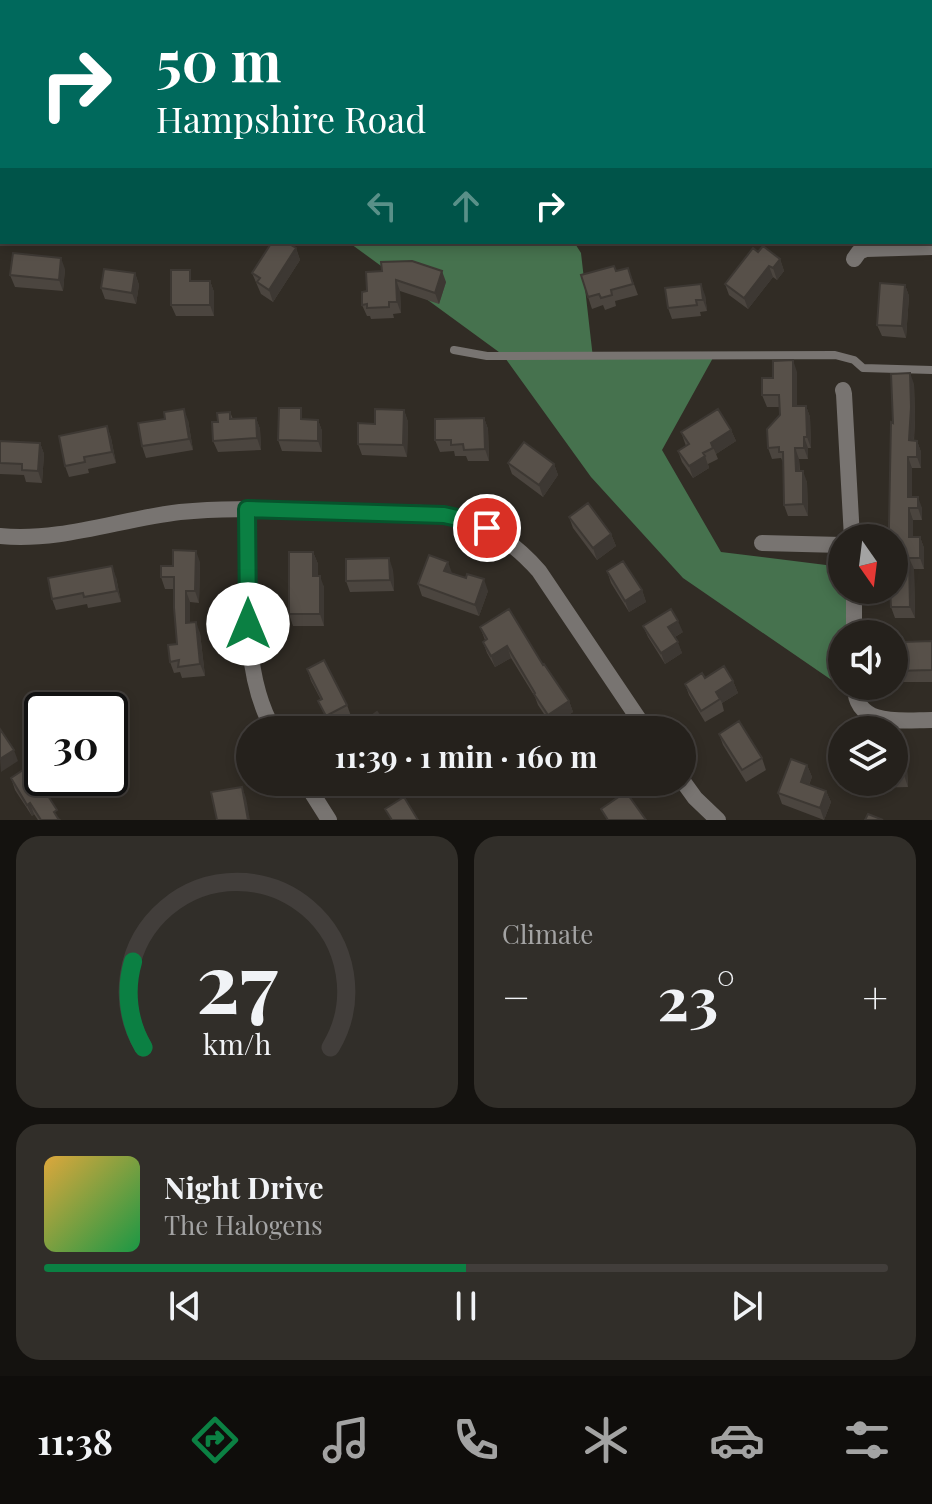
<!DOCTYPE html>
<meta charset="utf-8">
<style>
body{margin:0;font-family:"Playfair Display",serif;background:#312e29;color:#f1f3f6;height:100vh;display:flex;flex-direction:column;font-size:30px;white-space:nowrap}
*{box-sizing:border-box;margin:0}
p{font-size:26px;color:#a3a3a3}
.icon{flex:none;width:44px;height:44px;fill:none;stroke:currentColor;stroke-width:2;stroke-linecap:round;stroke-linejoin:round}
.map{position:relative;height:820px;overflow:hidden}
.details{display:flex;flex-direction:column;gap:16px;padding:16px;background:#14120f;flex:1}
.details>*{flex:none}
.banner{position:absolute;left:0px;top:0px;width:932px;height:244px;box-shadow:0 4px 12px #0003,0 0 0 2px #423e3b;background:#00695c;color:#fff;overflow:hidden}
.needle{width:52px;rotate:166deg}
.fabs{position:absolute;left:828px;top:524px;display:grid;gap:16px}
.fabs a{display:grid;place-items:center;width:80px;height:80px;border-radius:50%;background:#25211c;box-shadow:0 4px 12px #0003,0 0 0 2px #423e3b;font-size:40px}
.speed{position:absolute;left:24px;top:692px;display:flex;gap:16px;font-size:40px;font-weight:700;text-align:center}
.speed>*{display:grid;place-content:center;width:104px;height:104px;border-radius:50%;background:#25211c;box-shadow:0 4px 12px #0003,0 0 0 2px #423e3b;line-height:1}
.speed .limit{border:4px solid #111;border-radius:12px;background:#fff;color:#111}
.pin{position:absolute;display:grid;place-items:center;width:68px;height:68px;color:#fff;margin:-34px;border:4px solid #fff;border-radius:50%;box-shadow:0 2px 8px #0007}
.me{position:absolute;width:88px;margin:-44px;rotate:0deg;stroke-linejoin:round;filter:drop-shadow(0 0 6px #0008)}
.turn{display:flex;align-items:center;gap:28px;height:168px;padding:0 24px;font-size:36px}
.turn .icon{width:104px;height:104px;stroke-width:2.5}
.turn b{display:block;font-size:56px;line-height:68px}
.lanes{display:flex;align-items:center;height:76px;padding:0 24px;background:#0003;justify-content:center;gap:40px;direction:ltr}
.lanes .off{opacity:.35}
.big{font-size:60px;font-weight:700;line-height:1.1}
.details .widget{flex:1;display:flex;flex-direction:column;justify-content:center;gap:12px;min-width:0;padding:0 28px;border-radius:24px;background:#312e29}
.details .dial{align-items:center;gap:0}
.dial svg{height:208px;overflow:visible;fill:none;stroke:#423e3b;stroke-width:7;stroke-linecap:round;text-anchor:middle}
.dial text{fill:#f1f3f6;stroke:none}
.song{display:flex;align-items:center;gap:24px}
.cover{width:96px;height:96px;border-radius:12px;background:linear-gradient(135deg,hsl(40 70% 55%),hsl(140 70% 35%))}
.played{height:8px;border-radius:4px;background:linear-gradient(90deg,#0b8043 50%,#423e3b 50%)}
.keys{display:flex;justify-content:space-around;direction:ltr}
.heat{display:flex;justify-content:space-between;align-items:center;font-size:44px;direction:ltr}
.details .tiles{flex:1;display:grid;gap:16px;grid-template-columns:1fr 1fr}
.widget:last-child{grid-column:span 2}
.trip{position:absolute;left:236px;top:716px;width:460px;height:80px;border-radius:40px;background:#25211c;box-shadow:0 4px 12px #0003,0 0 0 2px #423e3b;font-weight:700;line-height:80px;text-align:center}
.menu{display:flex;height:128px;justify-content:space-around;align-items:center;background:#0f0d0b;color:#a3a3a3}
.menu .icon{width:56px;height:56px}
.menu .active{color:#0b8043}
.menu b{font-size:36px;color:#f1f3f6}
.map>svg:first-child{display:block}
.forest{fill:#46724e}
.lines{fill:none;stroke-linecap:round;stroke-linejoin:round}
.lane{stroke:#787471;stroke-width:8}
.street{stroke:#787471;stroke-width:16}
.wall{fill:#4b453f}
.shaded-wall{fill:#3d3833}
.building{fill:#575049;stroke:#3d3833;stroke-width:2}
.route-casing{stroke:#07532c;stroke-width:20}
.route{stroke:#0b8043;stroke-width:14}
</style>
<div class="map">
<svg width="932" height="820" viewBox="0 0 932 820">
<rect width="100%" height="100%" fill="#312c25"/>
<path class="forest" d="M0,0H207L208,2H2V174H0Z
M301,0H637V2H302Z
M351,242H574L581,253L593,358L714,356L662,450L721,552L842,567V590H848V634H842V686H849V692L683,578L591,477L503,355L351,244Z"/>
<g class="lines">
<path class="lane" d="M454,350L487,356L835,355L854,360L863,368L932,370"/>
<path class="street" d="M222,0V2
M930,66H932
M0,214H2
M854,259L859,252L866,249L932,247
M843,390L844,394L852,538
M247,509C248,574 239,673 274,730
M0,536C61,542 120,519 180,512C219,508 257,509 296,510C339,511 381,512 424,513C474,517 506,534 539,571L646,730
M762,543L842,545
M854,590V634
M855,686C855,728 903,720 932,720
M682,780L695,798L718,820
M305,782L329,820"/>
</g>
<path class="wall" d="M930,105L932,106V152H930Z
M296,248L300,260L273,302L261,294L252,273Z
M758,252L780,259L784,271L777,280L773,277L748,309L729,295L725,284Z
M628,268L638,295L615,301L616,306L605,310L603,305L592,309L588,297L616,271Z
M65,269L63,291L15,287L10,275Z
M366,272L446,282L439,304L400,291L401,313L393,314L394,318L371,319L370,316H367L362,305L367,291Z
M135,273L139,285L136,304L105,299L101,288Z
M194,281H210L214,292V316H176L171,305Z
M905,285L909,296L906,338L882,336L877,325Z
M705,295L707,311L700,312L701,316L672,319L668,308Z
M797,372V406H806L810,417L811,448H808V459H799L800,471L807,482L808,516H788L784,505V464L781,458L772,459L768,448L780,415L779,407H767L762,395L773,378Z
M914,384L915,418L914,441H917L921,452V468H912V497L922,508V520H913V537H920L924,548V569H914L915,618H895L891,607L893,423Z
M404,410L408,422L407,457L362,455L358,444L375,424Z
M230,412L233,419L256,418L260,429L261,450L218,452L213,441L218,422Z
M484,418L488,429L489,461H468L466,456H455L454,451L440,452L435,440Z
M188,420L193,450L146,458L142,446Z
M318,420L322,431V452L282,451L278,440Z
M107,426L111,438L116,463L88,469L89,473L69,477L65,466Z
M731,430L736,441L716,454L718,459L708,464L709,468L693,478L682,462L678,451L686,446L681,432Z
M0,441L40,443L44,454L42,483L26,482L24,475L0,474Z
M508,463L554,464L558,475L543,497L512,474Z
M569,517L611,534L616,546L597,560L573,528Z
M313,552L318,564V576L324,587V626H293L289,614Z
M200,562L199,603L190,602V622L200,633L205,676L182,678L180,672L174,673L170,662L177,644L174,589H165L161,577L173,566Z
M393,570L394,591L350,592L346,581Z
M607,571L642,590L646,602L629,612L611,583Z
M452,573L466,578L488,591L479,616L422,596L418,584Z
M116,577L121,602L88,608L87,604L56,610L52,599Z
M643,626L683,632L675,637L682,653L665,664L648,637Z
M480,627L543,665L569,701L573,712L552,726L538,705L535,697L511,658L495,667L487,653L483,642L485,640Z
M894,637H902L904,642L932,641V682H894Z
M307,669L347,705L351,716L330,727L318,701L321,700L311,681Z
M705,678L733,681L738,693L722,703L724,711L705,722L689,695L685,684Z
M719,734L762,758L766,770L746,782L723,745Z
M903,756L907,768L908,787L873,788L871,782H894V757Z
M807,765L812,777L809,785L826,791L831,802L824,820L782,804L778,793Z
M11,778L61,820H38L34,814L32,816L15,790Z
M361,782H392L393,783L372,798Z"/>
<path class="shaded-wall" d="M930,173L932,179V208L930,203Z
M296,248L300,260L273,302L269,290Z
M61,258L65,269L63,291L59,280Z
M780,259L784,271L777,280L773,268Z
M769,266L773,277L748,309L744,298Z
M442,271L446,282L439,304L435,293Z
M135,273L139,285L136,304L132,293Z
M396,280L400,291L401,313L397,302Z
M210,281L214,292V316L210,305Z
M701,284L705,295L707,311L703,300Z
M905,285L909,296L906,338L902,326Z
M793,360L797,372V418L793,406Z
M910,373L914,384L915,418L913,452L909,440Z
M806,406L810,417L811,448L807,437Z
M184,409L188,420L193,450L189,439Z
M404,410L408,422L407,457L403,445Z
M256,418L260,429L261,450L257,438Z
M484,418L488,429L489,461L485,449Z
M318,420L322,431V452L318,441Z
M107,426L111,438L116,463L112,452Z
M731,430L736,441L716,454L711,443Z
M804,437L808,448V459L804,448Z
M917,441L921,452V468L917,457Z
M40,443L44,454L42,483L38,471Z
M795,448L799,459L800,482L796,471Z
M705,456L709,468L693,478L689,466Z
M908,457L912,468V508L908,497Z
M554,464L558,475L543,497L539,485Z
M803,471L807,482L808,516L803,504Z
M918,497L922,508V520L918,508Z
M909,508L913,520V548L909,537Z
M611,534L616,546L597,560L593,548Z
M920,537L924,548V569L920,558Z
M196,551L200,562L199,603L195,591Z
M313,552L318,564V587L313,576Z
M389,558L393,570L394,591L390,580Z
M909,558L914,569L915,618L910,607Z
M448,562L452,573L444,571Z
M112,566L116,577L121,602L117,591Z
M320,576L324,587V626L320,614Z
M484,579L488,591L479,616L475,605Z
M642,590L646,602L629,612L625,601Z
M186,591L190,602V634L186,623Z
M678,621L683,632L673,638L668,627Z
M196,622L200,633L205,676L200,664Z
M678,642L682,653L665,664L661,653Z
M507,646L511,658L495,667L491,656Z
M733,681L738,693L722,703L716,692Z
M569,701L573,712L552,726L548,715Z
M14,750L18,761L1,772L0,759Z
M903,756L907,768L908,787L904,775Z
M807,765L812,777L805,793L801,782Z
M374,782H392L393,783L372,798L368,787Z
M242,787L246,798L250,820H248Z
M826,791L831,802L824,820L820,808Z
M30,803L34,814L32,816L27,805Z"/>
<path class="building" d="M272,0H295V2H273Z
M646,0H688V2H646Z
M712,0H747V2H712Z
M782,0H829V2H782Z
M864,0H899V2H864Z
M930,105H932V141H930Z
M272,242H286L296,248L269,290L257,282L260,278L252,273Z
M763,246L780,259L773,268L769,266L744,298L725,284L753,248L758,252Z
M13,253L61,258L59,280L10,275Z
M412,261L442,271L435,293L396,280L397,302H389V307L367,308V304L362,305V292L367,291L366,272L382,271L381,262Z
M614,266L616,271L628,268L633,284L611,290L612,295L601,298L599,294L588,297L581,275Z
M104,269L135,273L132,293L101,288Z
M171,270H190V281H210V305H171Z
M880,283L905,285L902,326L877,325Z
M701,284L703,300H696L697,305L668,308L665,288Z
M793,360V406H806L807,437H804V448H795L796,471H803V504L784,505L783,452H779V447L768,448L767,429L780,415L779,395H762V378H773V361Z
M910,373L911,407L909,440L917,441V457H908V497H918V508H909V537H920V558H909L910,607H891L890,590H894V538H889V523L891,422L893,423L891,374Z
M279,408H301V419L318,420V441L278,440Z
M184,409L189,439L142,446L138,423L165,419L164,412Z
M375,409L404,410L403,445L358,444V423L375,424Z
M718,409L731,430L711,443L713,448L703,453L705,456L689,466L678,451L689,444L681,432Z
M230,412V419L256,418L257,438L213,441L212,422H218L217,413Z
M484,418L485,449L464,450L463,444L451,445V440H435V419Z
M107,426L112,452L84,457L85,462L65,466L59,436Z
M0,441L40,443L38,471L22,470V464L0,463Z
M524,442L554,464L539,485L508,463Z
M588,503L611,534L593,548L569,517Z
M173,550L196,551L195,591H186V623L196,622L200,664L178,667L179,660L170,662L168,645L177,644L174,608V577H161V566H173Z
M289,552H313V576H320V614H289Z
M429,555L448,562L444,571L466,578L467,574L484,579L475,605L418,584Z
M389,558L390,580L346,581V559Z
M623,561L642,590L625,601L607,571Z
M112,566L117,591L84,597L83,593L52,599L48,578Z
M509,609L543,665L544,664L569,701L548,715L534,694L535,693L507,646L491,656L483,642L487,639L480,627Z
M671,609L678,621L668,627L678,642L661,653L643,626Z
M894,637H902V642L932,641V670L894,671Z
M324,660L347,705L326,716L318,701L322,699L307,669Z
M724,666L733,681L716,692L720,699L701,711L685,684L702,673L705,678Z
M377,712L390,730H352Z
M739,721L762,758L742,770L719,734Z
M0,729L14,750L0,759Z
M903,756L904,775L894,776V757Z
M791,759L807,765L801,782L826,791L820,808L778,793Z
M29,766L57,810L54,812L59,820H41L30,803L27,805L11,778Z
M364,782H374L368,787Z
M242,787L248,820H217L211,792Z
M626,792L646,820H608L601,809Z
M404,797L418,820H392L385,809Z
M868,814L883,820H865Z"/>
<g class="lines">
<defs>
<path id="route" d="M248,624L247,509L444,515L466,520L487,528"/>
</defs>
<use href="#route" class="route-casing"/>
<use href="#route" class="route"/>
</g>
</svg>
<div class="fabs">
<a><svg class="needle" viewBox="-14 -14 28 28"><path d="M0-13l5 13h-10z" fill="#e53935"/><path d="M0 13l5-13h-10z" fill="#a3a3a3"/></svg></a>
<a><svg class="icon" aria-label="sound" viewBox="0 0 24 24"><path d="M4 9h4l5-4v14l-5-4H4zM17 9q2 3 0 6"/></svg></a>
<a><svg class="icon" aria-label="layers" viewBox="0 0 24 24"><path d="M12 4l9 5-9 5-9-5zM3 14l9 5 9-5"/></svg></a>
</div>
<div class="speed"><div class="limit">30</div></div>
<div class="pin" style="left:487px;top:528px;background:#d93025"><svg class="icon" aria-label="arrive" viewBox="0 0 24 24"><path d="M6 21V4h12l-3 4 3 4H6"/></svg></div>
<svg class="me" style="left:248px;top:624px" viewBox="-20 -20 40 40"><circle r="19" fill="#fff"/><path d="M0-13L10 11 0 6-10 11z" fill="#0b8043"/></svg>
<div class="trip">11:39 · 1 min · 160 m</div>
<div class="banner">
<div class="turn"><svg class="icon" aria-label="right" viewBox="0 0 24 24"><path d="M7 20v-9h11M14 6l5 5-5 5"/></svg><div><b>50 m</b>Hampshire Road</div></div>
<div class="lanes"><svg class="icon off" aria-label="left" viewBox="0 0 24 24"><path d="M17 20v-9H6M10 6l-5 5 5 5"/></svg><svg class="icon off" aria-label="ahead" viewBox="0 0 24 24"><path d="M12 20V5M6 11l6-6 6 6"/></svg><svg class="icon" aria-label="right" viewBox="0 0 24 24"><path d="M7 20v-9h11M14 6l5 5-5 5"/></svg></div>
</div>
</div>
<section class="details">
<div class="tiles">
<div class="widget dial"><svg viewBox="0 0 100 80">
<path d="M14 69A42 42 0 1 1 86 69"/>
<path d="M14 69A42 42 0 0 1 10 36" stroke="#0b8043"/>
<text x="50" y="56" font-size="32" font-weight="700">27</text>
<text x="50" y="72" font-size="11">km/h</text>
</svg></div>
<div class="widget"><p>Climate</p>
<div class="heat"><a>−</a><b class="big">23°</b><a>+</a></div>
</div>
<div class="widget">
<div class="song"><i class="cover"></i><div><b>Night Drive</b><p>The Halogens</p></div></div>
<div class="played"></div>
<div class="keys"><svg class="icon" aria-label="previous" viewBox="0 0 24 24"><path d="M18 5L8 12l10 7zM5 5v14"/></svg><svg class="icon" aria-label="pause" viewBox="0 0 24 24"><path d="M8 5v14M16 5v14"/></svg><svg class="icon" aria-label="next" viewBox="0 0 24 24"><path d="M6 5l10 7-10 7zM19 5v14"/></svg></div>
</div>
</div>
</section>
<nav class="menu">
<b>11:38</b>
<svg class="icon active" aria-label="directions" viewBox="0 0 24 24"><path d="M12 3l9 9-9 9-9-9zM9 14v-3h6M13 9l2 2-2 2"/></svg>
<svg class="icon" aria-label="music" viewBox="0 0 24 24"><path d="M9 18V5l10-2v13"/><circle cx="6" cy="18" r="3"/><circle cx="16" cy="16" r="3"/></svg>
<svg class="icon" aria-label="phone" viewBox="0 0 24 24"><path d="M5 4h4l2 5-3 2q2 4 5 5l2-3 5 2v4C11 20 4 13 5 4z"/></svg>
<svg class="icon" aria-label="climate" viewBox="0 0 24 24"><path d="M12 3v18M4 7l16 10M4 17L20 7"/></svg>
<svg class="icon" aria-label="car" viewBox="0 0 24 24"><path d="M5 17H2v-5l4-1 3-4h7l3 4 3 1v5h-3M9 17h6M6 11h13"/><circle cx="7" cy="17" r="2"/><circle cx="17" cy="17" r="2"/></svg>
<svg class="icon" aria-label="filters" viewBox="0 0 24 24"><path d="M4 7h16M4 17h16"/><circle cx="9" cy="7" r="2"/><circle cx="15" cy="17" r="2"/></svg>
</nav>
